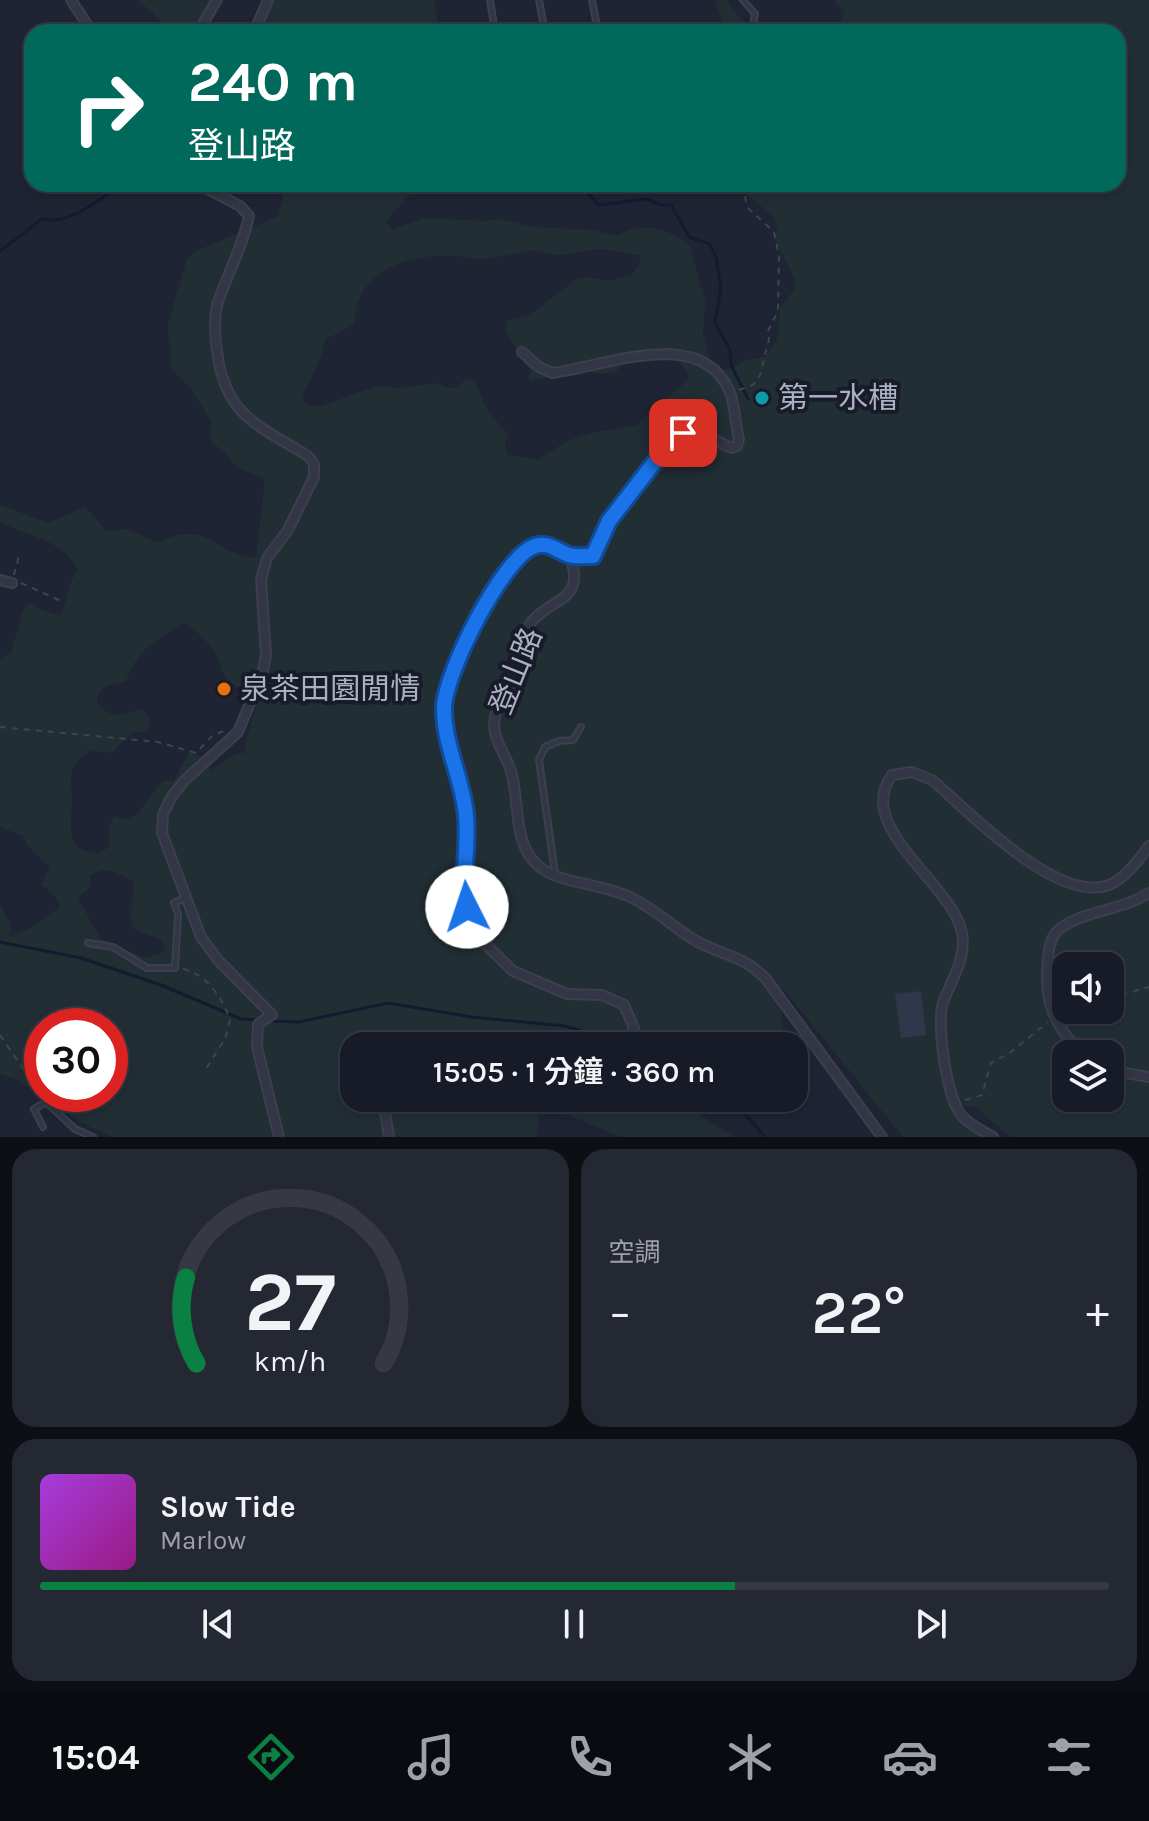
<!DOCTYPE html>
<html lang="zh-TW">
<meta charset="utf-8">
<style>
body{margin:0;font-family:Karla,"Noto Sans TC",sans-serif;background:#242833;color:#f1f3f6;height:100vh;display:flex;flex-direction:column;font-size:30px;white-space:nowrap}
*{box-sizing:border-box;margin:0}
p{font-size:26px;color:#9ea1a7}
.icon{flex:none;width:44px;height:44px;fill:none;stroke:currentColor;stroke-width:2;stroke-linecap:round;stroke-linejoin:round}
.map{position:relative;height:1137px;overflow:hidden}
.sheet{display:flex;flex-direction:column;gap:12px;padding:12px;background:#0d0f15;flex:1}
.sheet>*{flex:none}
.hud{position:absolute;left:24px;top:24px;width:1102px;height:168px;border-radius:24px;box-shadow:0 4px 12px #0003,0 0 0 2px #363944;background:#00695c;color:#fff;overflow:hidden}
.controls{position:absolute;left:1052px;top:952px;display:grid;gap:16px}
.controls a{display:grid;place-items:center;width:72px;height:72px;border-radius:16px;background:#171b27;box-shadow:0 4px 12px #0003,0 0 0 2px #363944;font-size:40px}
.speed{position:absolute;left:24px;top:1008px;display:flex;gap:16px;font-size:40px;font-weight:700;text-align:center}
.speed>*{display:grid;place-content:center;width:104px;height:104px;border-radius:50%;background:#171b27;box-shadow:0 4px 12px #0003,0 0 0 2px #363944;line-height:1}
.speed .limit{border:12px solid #d22;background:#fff;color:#111}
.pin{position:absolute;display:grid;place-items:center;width:68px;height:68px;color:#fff;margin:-34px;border-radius:16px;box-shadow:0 4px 12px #0006}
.me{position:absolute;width:88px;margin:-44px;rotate:356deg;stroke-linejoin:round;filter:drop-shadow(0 0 6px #0008)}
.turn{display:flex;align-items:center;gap:28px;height:168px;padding:0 32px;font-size:36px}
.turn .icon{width:104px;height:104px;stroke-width:2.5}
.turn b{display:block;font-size:56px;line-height:68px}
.big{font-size:60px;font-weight:600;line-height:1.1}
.sheet .card{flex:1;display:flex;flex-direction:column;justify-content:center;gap:12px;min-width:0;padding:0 28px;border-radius:24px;background:#242833}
.sheet .dial{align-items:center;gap:0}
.dial svg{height:208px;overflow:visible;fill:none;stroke:#363944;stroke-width:7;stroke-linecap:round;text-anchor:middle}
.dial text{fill:#f1f3f6;stroke:none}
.song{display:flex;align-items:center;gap:24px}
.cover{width:96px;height:96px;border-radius:12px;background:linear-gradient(135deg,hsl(280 70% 55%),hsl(310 70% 35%))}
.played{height:8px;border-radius:4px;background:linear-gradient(90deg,#0b8043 65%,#363944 65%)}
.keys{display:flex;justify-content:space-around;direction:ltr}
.heat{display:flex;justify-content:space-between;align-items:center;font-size:44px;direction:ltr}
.sheet .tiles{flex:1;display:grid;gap:12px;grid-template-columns:1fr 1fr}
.card:last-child{grid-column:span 2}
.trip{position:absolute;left:340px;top:1032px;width:468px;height:80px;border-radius:24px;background:#171b27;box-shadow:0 4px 12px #0003,0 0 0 2px #363944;font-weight:600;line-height:80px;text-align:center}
.dock{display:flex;height:128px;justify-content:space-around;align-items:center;background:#090b10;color:#9ea1a7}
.dock .icon{width:56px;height:56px}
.dock .active{color:#0b8043}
.dock b{font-size:36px;color:#f1f3f6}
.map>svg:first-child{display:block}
.green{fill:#212f35;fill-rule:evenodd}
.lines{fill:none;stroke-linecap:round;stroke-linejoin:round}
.stream{stroke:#141a30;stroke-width:3}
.building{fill:#31374b}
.service-casing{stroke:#3c3f4e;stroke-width:8}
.minor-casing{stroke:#3c3f4e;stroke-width:12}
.path{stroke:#39484e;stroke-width:2;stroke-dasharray:6 6;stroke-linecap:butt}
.service{stroke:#323645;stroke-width:4}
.minor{stroke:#323645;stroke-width:8}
.route-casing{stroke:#114b97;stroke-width:20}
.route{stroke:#1a73e8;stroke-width:14}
.culture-dot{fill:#0f9aa8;stroke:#181c29;stroke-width:3}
.food-dot{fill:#e8710a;stroke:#181c29;stroke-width:3}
.labels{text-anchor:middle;stroke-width:8;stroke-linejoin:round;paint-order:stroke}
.poi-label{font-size:30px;fill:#acb0c2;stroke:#181c29;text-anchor:start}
.street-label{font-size:30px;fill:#acb0c2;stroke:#181c29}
</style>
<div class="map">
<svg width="1149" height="1137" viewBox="0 0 1149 1137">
<rect width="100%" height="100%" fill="#1f2434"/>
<path class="green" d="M137,0H224L203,32H177L172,23L165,27L151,11Z
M267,0H434L439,32H246Z
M715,0H729L727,3L744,22L749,32H725Z
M833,0H1149V1137H1010L977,1108L962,1105L957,1108L959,1118L981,1137H903L781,986L779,999L786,1046H354V1098H684L697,1113L734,1137H621L568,1115L550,1113L539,1116L536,1137H113L80,1122L19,1081L0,1073V904L11,925L9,936C36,930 37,920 60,908L56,897L41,884L50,867L27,845L23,836L0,827V659L11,652L23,610L30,603L39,609L60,616C69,600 65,586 78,571C62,537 29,539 0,521V505L48,523L85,507L107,531L128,529L157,543C210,518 209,553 256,558L265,479L236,467L223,450L213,444L209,434L212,423L191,389L170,367C173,351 166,339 168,323L187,259L196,251L277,217L285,189L278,184H351L363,187L414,184L411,193L386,221L392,230L424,218L483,221L499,219L533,227L593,230L617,236C641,221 670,228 690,246L705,301L703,334L712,366L723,371L734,368L744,360L765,357L777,340L780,308L794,290L795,279L775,239L777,227L774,217L734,184H1118V32H835L845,12ZM601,249L640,255L639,266L631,275L608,281L587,277L575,280L530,315L508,320L505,331C515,344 517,357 530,369L529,380C546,379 562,374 579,372C589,371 601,375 611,373C618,372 621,365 626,362C648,348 683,352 689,379L635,426L591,433L567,441L538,460L507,454L505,443L509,435L488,412L476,383L466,378L459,387L447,388L437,383L399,388L377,386L321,406H309L302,396C313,376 320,361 326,339L355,324C355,270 408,254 454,256C465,256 474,261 485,259C499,257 513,253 527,251C538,249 548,256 558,255C572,254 587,250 601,249ZM184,622C195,630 205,638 213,650C225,667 214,671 238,687L248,682L259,683L260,694L245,744L246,752L234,755L210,771L208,761L190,752L174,780L163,781L136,815L124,820L115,816L109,825V847L99,854C64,849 71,830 72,802C72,776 65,770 89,751L112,753L132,732H142L151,726L149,716L141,709C124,715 108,720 97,702C101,682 110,687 126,681C139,646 155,643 184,622ZM101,870L112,871L132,880C136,896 127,912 134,929L162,940L165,952L145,958L100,938L78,898L90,887V875ZM1066,966H1110V1010H1066ZM42,1026H110V1094H42ZM1066,1054H1110V1098H1066Z"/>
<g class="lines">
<path class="stream" d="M579,184L599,205L646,199L661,205H671L689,237L710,244L716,257L721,288L715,322L730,350L731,365L748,399
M0,251L42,219C72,225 98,200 122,184
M0,942L81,958L161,985L241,1019L260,1020
M268,1021L299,1022L388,1003L472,1017L565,1026L629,1046
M731,1098L765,1137"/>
</g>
<path class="building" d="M921,991L926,1035L901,1038L895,994Z"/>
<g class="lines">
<defs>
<path id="service" d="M490,0L495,32
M539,0L545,32
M592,0L598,32
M743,0L755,14L752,32
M555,873L539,760L545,747L559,741L573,740L581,727
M88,943L113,947L147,968H175L178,914L174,903L185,898
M43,1127L34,1109L46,1102L75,1129L93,1137"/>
<path id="minor" d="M71,0L92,32
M198,32L217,0
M254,32L268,0
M198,184L240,206L249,216C243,246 228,273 218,302C214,316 215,337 217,351C225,416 258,425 308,456L314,464V477L288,530L267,558L261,580L266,655L263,672L238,732L185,780L172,796L163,814L162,833L201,937L218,960L272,1015L258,1024L257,1047L279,1137
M522,352L539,367L552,373C604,367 699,325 729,390C735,403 735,424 739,439L737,446L731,448C713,439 694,428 674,437L609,521L593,556H570
M0,580L12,583
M624,1046L634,1028L624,1005L602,995L567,994L513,971L478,937L463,885L466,813L451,762L444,705L453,675L491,590L523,551L538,544L557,548L570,556C585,601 556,596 533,620C520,634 527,651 523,667C516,691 489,704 495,732C497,745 507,758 511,771C522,810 509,858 556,876C580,885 608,886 632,898C655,909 675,929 698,942C724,956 743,955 766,979L882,1137
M1083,1054C1053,1026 1043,999 1048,959C1049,947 1051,934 1062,927C1088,910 1122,910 1149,893
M1110,1070L1149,1077
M383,1098L389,1137
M993,1137C983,1131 970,1125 962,1116C947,1100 936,1024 943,1003C951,980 967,958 962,933C953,884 853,827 892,775L912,772L932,780C970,812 1056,904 1109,885C1125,879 1139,859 1149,846"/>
</defs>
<use href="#service" class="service-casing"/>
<use href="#minor" class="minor-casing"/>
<path class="path" d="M739,390L753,385L760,375L769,339L768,331L778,311L779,256L774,232L747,207L743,184
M14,575L19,556
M21,583L61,601
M0,727L158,742L196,753L213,735L224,731
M183,969C208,975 222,998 230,1020L225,1039L204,1072
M1110,998L1149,987
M1064,1012L1076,1010
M0,1035L42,1097
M965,1100L982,1095L991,1063L1011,1052L1048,1022"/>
<use href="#service" class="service"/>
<use href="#minor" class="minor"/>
</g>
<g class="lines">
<defs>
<path id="route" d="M467,907C461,876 469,847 466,816C463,779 444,747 444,708C444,675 503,556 535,546C547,541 557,551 569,555C575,557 586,556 593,556L609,521L674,437L683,433"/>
</defs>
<use href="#route" class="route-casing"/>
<use href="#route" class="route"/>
</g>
<circle class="culture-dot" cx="762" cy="398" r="8"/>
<circle class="food-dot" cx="224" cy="689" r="8"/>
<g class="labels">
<g class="poi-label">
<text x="778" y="408">第一水槽</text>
<text x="240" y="699">泉茶田園閒情</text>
</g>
<g class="street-label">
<text transform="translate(516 671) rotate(-68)" y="10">登山路</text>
</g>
</g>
</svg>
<div class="controls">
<a><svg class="icon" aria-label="sound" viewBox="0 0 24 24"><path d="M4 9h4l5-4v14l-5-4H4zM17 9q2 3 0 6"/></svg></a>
<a><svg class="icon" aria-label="layers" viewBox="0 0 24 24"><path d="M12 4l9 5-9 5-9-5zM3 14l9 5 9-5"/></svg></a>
</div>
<div class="speed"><div class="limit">30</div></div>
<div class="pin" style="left:683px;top:433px;background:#d93025"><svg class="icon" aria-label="arrive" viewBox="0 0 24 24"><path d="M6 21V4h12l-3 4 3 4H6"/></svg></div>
<svg class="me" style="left:467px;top:907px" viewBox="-20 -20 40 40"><circle r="19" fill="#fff"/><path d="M0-13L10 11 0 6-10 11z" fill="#1a73e8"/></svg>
<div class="trip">15:05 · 1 分鐘 · 360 m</div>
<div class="hud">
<div class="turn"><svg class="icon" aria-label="right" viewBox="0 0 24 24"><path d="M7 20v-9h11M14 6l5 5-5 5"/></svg><div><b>240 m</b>登山路</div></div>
</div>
</div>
<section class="sheet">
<div class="tiles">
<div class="card dial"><svg viewBox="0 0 100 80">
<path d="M14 69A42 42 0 1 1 86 69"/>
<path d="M14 69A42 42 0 0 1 10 36" stroke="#0b8043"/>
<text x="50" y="56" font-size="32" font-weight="700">27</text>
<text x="50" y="72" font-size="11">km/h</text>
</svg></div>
<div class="card"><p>空調</p>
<div class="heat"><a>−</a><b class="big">22°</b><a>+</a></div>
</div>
<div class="card">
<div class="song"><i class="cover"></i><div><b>Slow Tide</b><p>Marlow</p></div></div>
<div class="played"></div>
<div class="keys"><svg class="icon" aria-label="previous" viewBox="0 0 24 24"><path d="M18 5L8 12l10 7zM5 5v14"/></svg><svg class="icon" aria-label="pause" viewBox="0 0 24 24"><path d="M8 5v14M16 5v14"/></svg><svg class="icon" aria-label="next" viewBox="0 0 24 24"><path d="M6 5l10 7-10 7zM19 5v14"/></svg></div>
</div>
</div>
</section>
<nav class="dock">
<b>15:04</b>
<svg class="icon active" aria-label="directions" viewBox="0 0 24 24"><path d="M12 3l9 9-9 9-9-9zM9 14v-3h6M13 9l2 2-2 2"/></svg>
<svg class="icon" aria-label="music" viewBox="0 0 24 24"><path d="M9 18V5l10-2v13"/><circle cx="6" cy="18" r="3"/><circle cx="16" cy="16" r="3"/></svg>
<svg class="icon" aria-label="phone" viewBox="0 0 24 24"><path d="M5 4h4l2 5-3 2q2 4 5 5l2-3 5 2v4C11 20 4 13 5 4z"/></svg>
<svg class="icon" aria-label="climate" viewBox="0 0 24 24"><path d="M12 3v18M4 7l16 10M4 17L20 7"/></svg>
<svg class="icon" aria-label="car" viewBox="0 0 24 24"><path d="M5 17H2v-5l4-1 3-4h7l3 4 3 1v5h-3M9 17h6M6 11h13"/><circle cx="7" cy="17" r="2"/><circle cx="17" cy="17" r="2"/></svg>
<svg class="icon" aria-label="filters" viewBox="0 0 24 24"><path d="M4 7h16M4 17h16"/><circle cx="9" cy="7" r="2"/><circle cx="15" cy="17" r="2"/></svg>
</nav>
